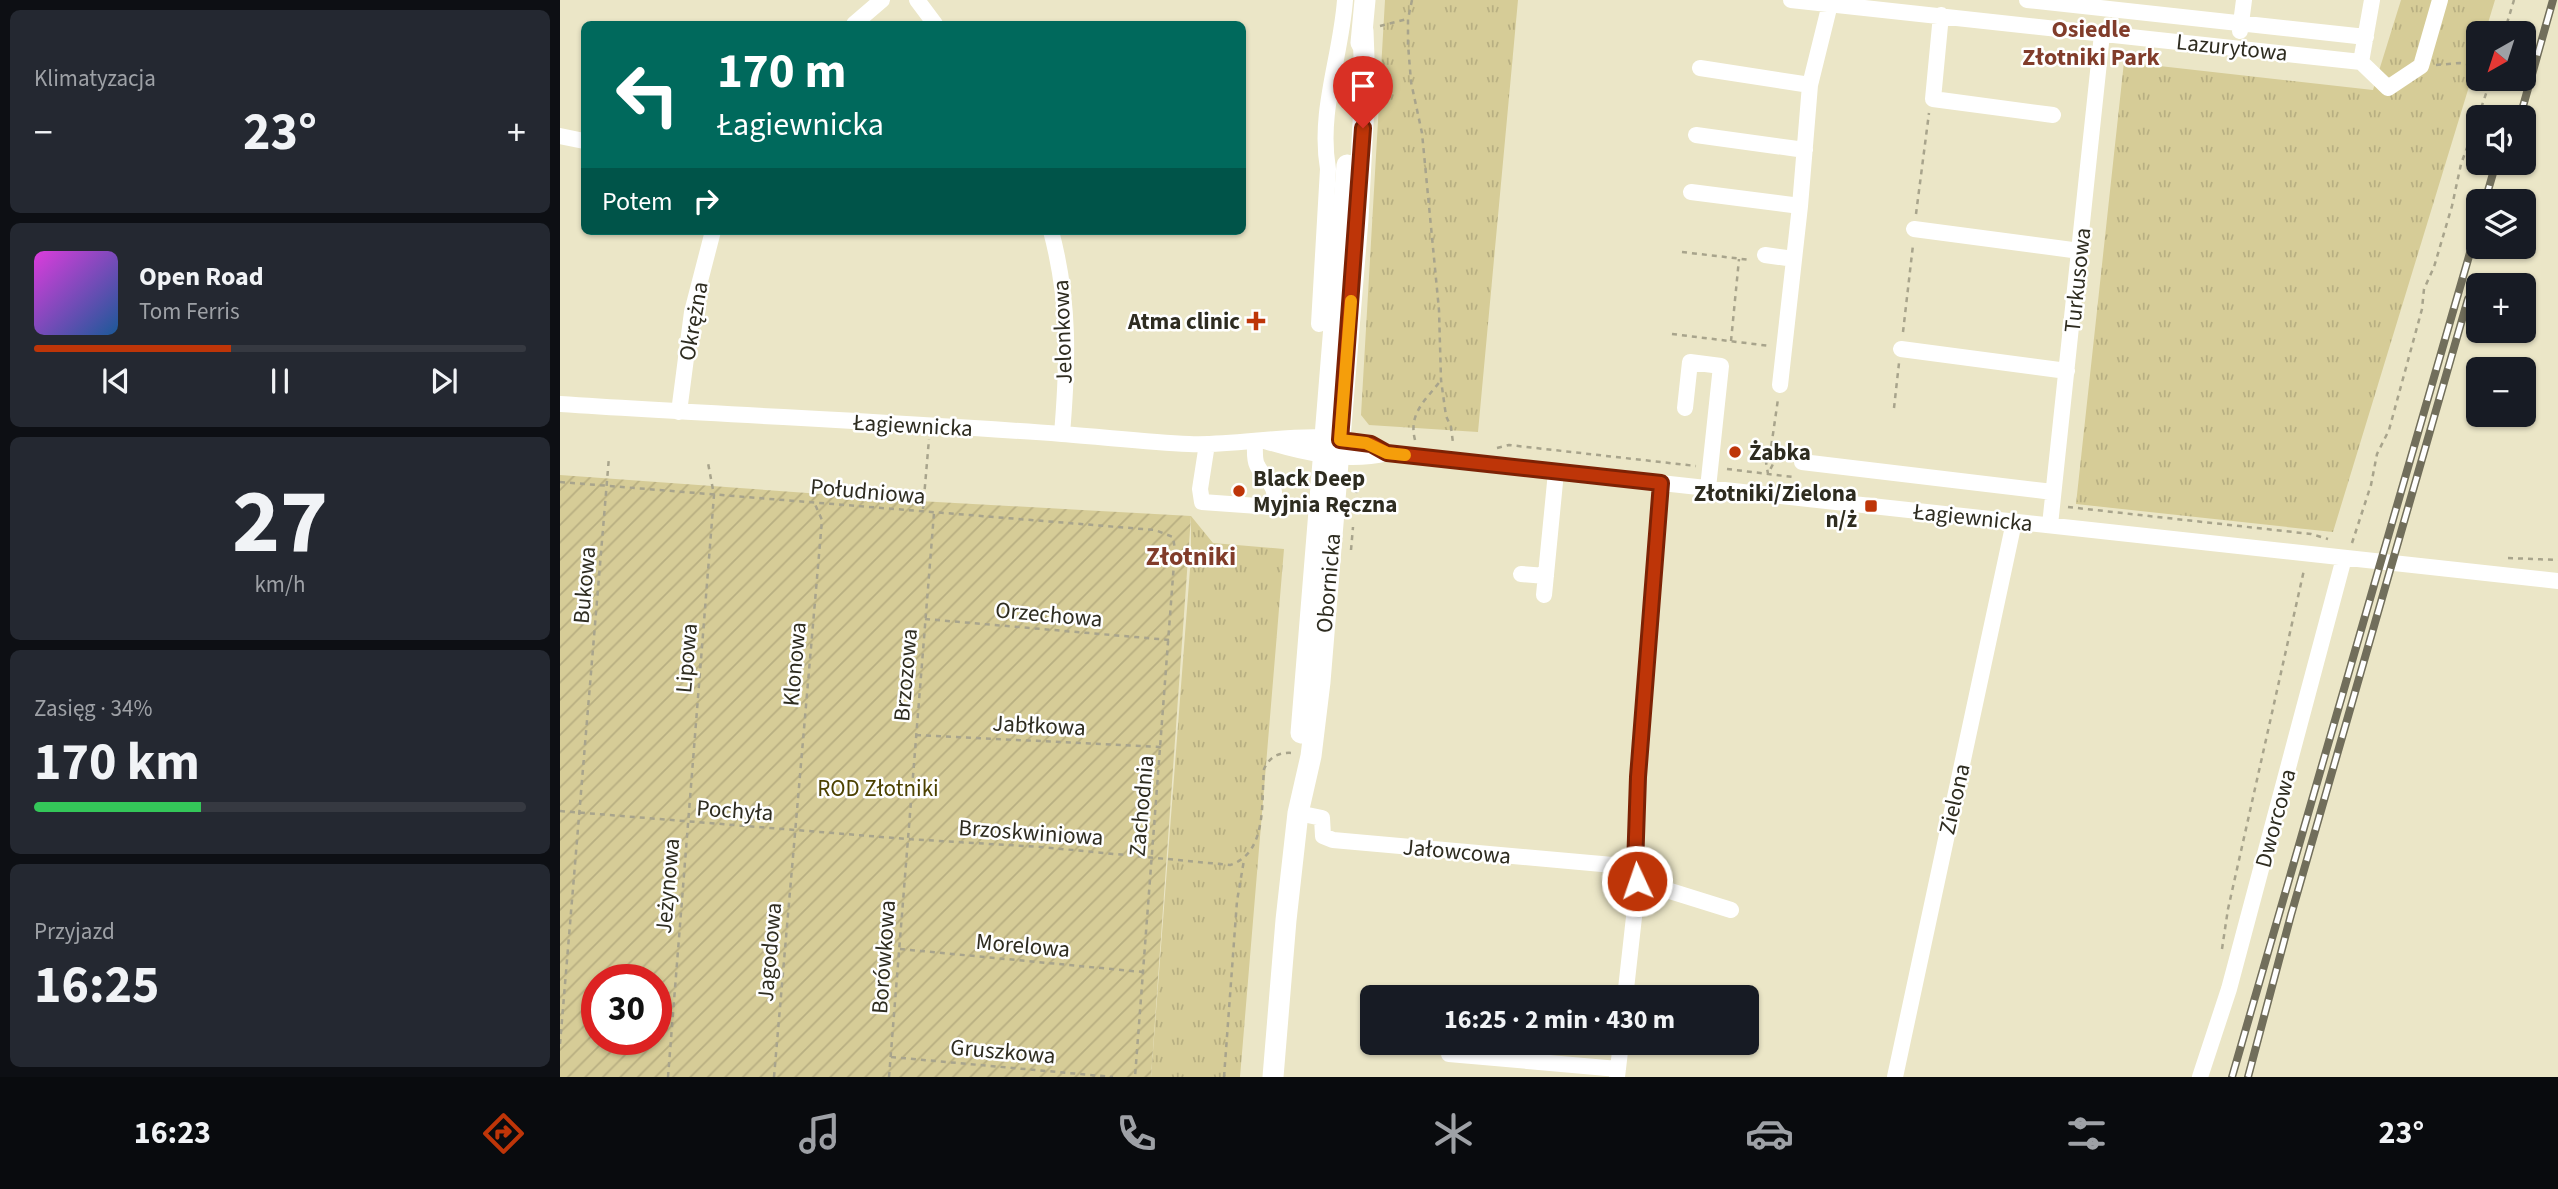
<!DOCTYPE html>
<html lang="pl">
<meta charset="utf-8">
<style>
body{margin:0;font-family:"Source Sans 3",sans-serif;background:#242831;color:#f1f3f6;height:100vh;display:flex;flex-direction:column;font-size:26px;white-space:nowrap}
*{box-sizing:border-box;margin:0}
p{font-size:23px;color:#9ea1a6}
.icon{flex:none;width:38px;height:38px;fill:none;stroke:currentColor;stroke-width:2;stroke-linecap:round;stroke-linejoin:round}
.map{position:relative;flex:1;overflow:hidden}
.sheet{display:flex;flex-direction:column;gap:10px;padding:10px;background:#0d0f14;width:560px}
.sheet>*{flex:none}
.hud{position:absolute;left:21px;top:21px;width:665px;height:214px;border-radius:10px;box-shadow:0 2px 5px #0004;background:#00695c;color:#fff;overflow:hidden}
.needle{width:46px;rotate:219deg}
.controls{position:absolute;left:1906px;top:21px;display:grid;gap:14px}
.controls a{display:grid;place-items:center;width:70px;height:70px;border-radius:10px;background:#171b24;box-shadow:0 2px 5px #0004;font-size:35px}
.speed{position:absolute;left:21px;top:964px;display:flex;gap:14px;font-size:35px;font-weight:700;text-align:center}
.speed>*{display:grid;place-content:center;width:91px;height:91px;border-radius:50%;background:#171b24;box-shadow:0 2px 5px #0004;line-height:1}
.speed .limit{border:10px solid #d22;background:#fff;color:#111}
.pin{position:absolute;display:grid;place-items:center;width:60px;height:60px;color:#fff;margin:-72px -30px;border-radius:50% 50% 50% 0;rotate:-45deg;box-shadow:0 0 7px #0007}
.pin .icon{rotate:45deg}
.me{position:absolute;width:77px;margin:-38px;rotate:357deg;stroke-linejoin:round;filter:drop-shadow(0 0 5px #0008)}
.turn{display:flex;align-items:center;gap:24px;height:147px;padding:0 21px;font-size:32px}
.turn .icon{width:91px;height:91px;stroke-width:2.5}
.turn b{display:block;font-size:49px;line-height:60px}
.then{display:flex;align-items:center;height:66px;padding:0 21px;background:#0003;gap:14px;font-size:26px}
.big{font-size:52px;font-weight:700;line-height:1.1}
.sheet .widget{flex:1;display:flex;flex-direction:column;justify-content:center;gap:10px;min-width:0;padding:0 24px;border-radius:10px;background:#242831}
.sheet .dial{align-items:center;gap:0}
.dial b{font-size:91px;line-height:1}
.song{display:flex;align-items:center;gap:21px}
.cover{width:84px;height:84px;border-radius:10px;background:linear-gradient(135deg,hsl(300 70% 55%),hsl(210 70% 35%))}
.played{height:7px;border-radius:4px;background:linear-gradient(90deg,#be3508 40%,#363941 40%)}
.keys{display:flex;justify-content:space-around;direction:ltr}
.heat{display:flex;justify-content:space-between;align-items:center;font-size:38px;direction:ltr}
.charge{height:10px;border-radius:5px;background:linear-gradient(90deg,#34c759 34%,#363941 0)}
.trip{position:absolute;left:800px;top:985px;width:399px;height:70px;border-radius:10px;background:#171b24;box-shadow:0 2px 5px #0004;font-weight:700;line-height:70px;text-align:center}
.menu{display:flex;height:112px;justify-content:space-around;align-items:center;background:#090b0e;color:#9ea1a6}
.menu .icon{width:49px;height:49px}
.menu .current{color:#be3508}
.menu b{font-size:32px;color:#f1f3f6}
main{display:flex;flex:1;min-height:0}
.map>svg:first-child{display:block}
.grass{fill:url(#grass-tufts)}
.garden{fill:url(#garden-furrows);fill-rule:evenodd}
.lines{fill:none;stroke-linecap:round;stroke-linejoin:round}
.path{stroke:#a8a48c;stroke-width:2.5;stroke-dasharray:5 5;stroke-linecap:butt}
.minor{stroke:#fff;stroke-width:16}
.major{stroke:#fff;stroke-width:21}
.rail-casing{stroke:#716e5b;stroke-width:8}
.rail{stroke:#fff;stroke-width:5;stroke-dasharray:16;stroke-linecap:butt}
.route-casing{stroke:#7c2205;stroke-width:18}
.route{stroke:#be3508;stroke-width:12}
.slow{stroke:#f59e0b;stroke-width:12}
.poi-dot{fill:#be3508;stroke:#fff;stroke-width:2.5}
.labels{text-anchor:middle;stroke-width:5;stroke-linejoin:round;paint-order:stroke}
.street-label{font-size:23px;fill:#2e2c20;stroke:#fff}
.poi-label{font-size:23px;font-weight:bold;fill:#2e2c20;stroke:#fff;text-anchor:end}
.park-label{font-size:23px;fill:#4c4100;stroke:#fff}
.neighbourhood-label{font-size:24px;font-weight:bold;fill:#813c2a;stroke:#fff}
.quarter-label{font-size:26px;font-weight:bold;fill:#813c2a;stroke:#fff}
</style>
<main>
<section class="sheet">
<div class="widget"><p>Klimatyzacja</p>
<div class="heat"><a>−</a><b class="big">23°</b><a>+</a></div>
</div>
<div class="widget">
<div class="song"><i class="cover"></i><div><b>Open Road</b><p>Tom Ferris</p></div></div>
<div class="played"></div>
<div class="keys"><svg class="icon" aria-label="previous" viewBox="0 0 24 24"><path d="M18 5L8 12l10 7zM5 5v14"/></svg><svg class="icon" aria-label="pause" viewBox="0 0 24 24"><path d="M8 5v14M16 5v14"/></svg><svg class="icon" aria-label="next" viewBox="0 0 24 24"><path d="M6 5l10 7-10 7zM19 5v14"/></svg></div>
</div>
<div class="widget dial"><b>27</b><p>km/h</p></div>
<div class="widget"><p>Zasięg · 34%</p><b class="big">170 km</b><div class="charge"></div></div>
<div class="widget"><p>Przyjazd</p><b class="big">16:25</b></div>
</section>
<div class="map">
<svg width="1998" height="1077" viewBox="0 0 1998 1077">
<defs>
<pattern id="grass-tufts" width="24" height="20" patternUnits="userSpaceOnUse" patternTransform="scale(1.75)"><rect width="24" height="20" fill="#d6cc97"/><path d="M3 7l-1-3M5 7V3M7 7l1-3M15 17l-1-3M17 17v-4M19 17l1-3" fill="none" stroke="#b8af82"/></pattern>
<pattern id="garden-furrows" width="10" height="10" patternUnits="userSpaceOnUse" patternTransform="scale(1.75)"><rect width="10" height="10" fill="#d6cc97"/><path d="M-1 1l2-2M0 10L10 0M9 11l2-2" fill="none" stroke="#b8af82"/></pattern>
</defs>
<rect width="100%" height="100%" fill="#ebe6c7"/>
<path class="grass" d="M825,0H958L918,432L809,425L801,415Z
M1841,0H1935L1925,33H1918V57L1773,532L1516,504L1564,62L1813,90Z
M631,516L653,543L724,549L680,1077H591L631,556Z"/>
<path class="garden" d="M0,475L359,501L631,516L591,1077H0ZM96,980V1040H37V980Z"/>
<g class="lines">
<path class="path" d="M852,0L848,19V44L851,82L862,133L879,310L881,380L886,416L891,427L893,443
M820,26L847,19
M1944,33L1954,0
M1876,65L1900,63L1918,66
M1918,117L1931,79
M1356,214L1369,113
M1122,252L1191,260
M1343,332L1353,245
M1112,334L1210,346
M1171,341L1179,259
M1334,408L1339,363
M855,440C848,413 866,400 881,380
M937,448L949,445L1136,466
M1210,455L1213,464L1208,474L1206,462L1210,455L1218,399
M1167,469L1233,477
M0,482L595,530L613,537L615,550L575,1077
M796,493L799,472
M1508,507L1751,534L1768,539
M363,509L369,439
M1792,543L1811,485L1817,454L1829,430L1862,309L1864,289L1874,267L1892,206L1901,164L1918,118
M791,550L793,527
M1948,558L1998,560
M365,619L610,640
M356,735L601,747
M0,811L347,839L481,847L670,865C708,853 701,801 704,769C710,756 719,752 733,753
M340,949L583,972
M1662,949L1668,909L1744,570
M0,1044L49,457
M331,1057L553,1077
M108,1077L154,495L148,463
M214,1077L262,520L254,502
M329,1077L374,513
M664,1077L677,901L684,860"/>
<path class="minor" d="M357,0L375,24
M1231,0L1801,62L1812,0
M1467,0L1806,37
M1381,15L1373,99L1493,115
M294,24L322,0
M1680,31L1684,0
M1801,62L1828,88L1861,66L1880,0
M1140,68L1250,85
M1136,135L1245,150
M0,136L24,141
M1131,192L1240,206
M1354,229L1520,251
M491,231C510,302 508,362 502,434
M1205,255L1234,259
M759,324L768,169C758,111 781,57 785,0
M1341,349L1507,371
M1220,385L1240,206L1250,85L1270,4
M0,404C167,415 335,422 502,434C544,437 586,442 629,444C693,447 767,422 827,453
M1125,408L1130,362L1161,366L1148,488
M119,412L132,312L153,231
M705,441C744,453 788,463 827,453L1998,581
M647,444L640,489L642,502L713,507C719,483 705,482 697,465C694,459 695,449 695,442
M1242,462L1493,492
M1490,525L1542,34
M961,574L986,576
M984,595L996,472
M738,813L762,818L763,836L773,840L1075,867
M1078,881L1171,910
M1065,998L1078,881L1075,867L1078,777L1101,483
M889,1054L1058,1069
M1057,1077L1061,1043
M1335,1077L1454,522
M1640,1077L1669,989L1784,558"/>
<path class="major" d="M801,43L805,0
M741,733L787,165
M713,1077L726,920L738,813L751,756L760,682L798,219L805,85L803,31"/>
<defs>
<path id="rail" d="M1960,117L1993,0
M1925,201L1936,163
M1672,1077L1918,225
M1688,1077L1731,915L1908,299"/>
</defs>
<use href="#rail" class="rail-casing"/>
<use href="#rail" class="rail"/>
</g>
<g class="lines">
<defs>
<path id="route" d="M803,128L780,440L811,444L827,453L1101,483L1078,777L1075,867L1077,881"/>
</defs>
<use href="#route" class="route-casing"/>
<use href="#route" class="route"/>
<path class="slow" d="M791,301L780,440L806,443L827,453L845,455"/>
</g>
<g class="poi-dot">
<path d="M692.5 310.5h7v7h7v7h-7v7h-7v-7h-7v-7h7z"/>
<circle cx="1175" cy="452" r="7"/>
<circle cx="679" cy="491" r="7"/>
<rect x="1304" y="499" width="14" height="14" rx="3.5"/>
</g>
<g class="labels">
<g class="street-label">
<text transform="translate(1672 47) rotate(6)" y="8">Lazurytowa</text>
<text transform="translate(1517 280) rotate(-84)" y="8">Turkusowa</text>
<text transform="translate(133 321) rotate(-80)" y="8">Okrężna</text>
<text transform="translate(502 332) rotate(-92)" y="8">Jelonkowa</text>
<text transform="translate(353 425) rotate(3)" y="8">Łagiewnicka</text>
<text transform="translate(308 491) rotate(5)" y="8">Południowa</text>
<text transform="translate(1413 517) rotate(6)" y="8">Łagiewnicka</text>
<text transform="translate(768 583) rotate(-85)" y="8">Obornicka</text>
<text transform="translate(24 585) rotate(-85)" y="8">Bukowa</text>
<text transform="translate(489 614) rotate(5)" y="8">Orzechowa</text>
<text transform="translate(126 658) rotate(-85)" y="8">Lipowa</text>
<text transform="translate(234 664) rotate(-85)" y="8">Klonowa</text>
<text transform="translate(345 675) rotate(-85)" y="8">Brzozowa</text>
<text transform="translate(479 725) rotate(3)" y="8">Jabłkowa</text>
<text transform="translate(1394 799) rotate(-77)" y="8">Zielona</text>
<text transform="translate(581 806) rotate(-85)" y="8">Zachodnia</text>
<text transform="translate(175 810) rotate(4)" y="8">Pochyła</text>
<text transform="translate(1715 818) rotate(-75)" y="8">Dworcowa</text>
<text transform="translate(471 832) rotate(4)" y="8">Brzoskwiniowa</text>
<text transform="translate(897 851) rotate(5)" y="8">Jałowcowa</text>
<text transform="translate(107 886) rotate(-85)" y="8">Jeżynowa</text>
<text transform="translate(463 945) rotate(5)" y="8">Morelowa</text>
<text transform="translate(209 952) rotate(-85)" y="8">Jagodowa</text>
<text transform="translate(323 957) rotate(-86)" y="8">Borówkowa</text>
<text transform="translate(443 1051) rotate(5)" y="8">Gruszkowa</text>
</g>
<g class="poi-label">
<text x="680" y="329">Atma clinic</text>
<text x="1189" y="460" text-anchor="start">Żabka</text>
<text x="693" y="486" text-anchor="start">Black Deep<tspan x="693" dy="26">Myjnia Ręczna</tspan></text>
<text x="1297" y="501">Złotniki/Zielona<tspan x="1297" dy="26">n/ż</tspan></text>
</g>
<g class="park-label">
<text x="318" y="796">ROD Złotniki</text>
</g>
<g class="neighbourhood-label">
<text x="1531" y="37">Osiedle<tspan x="1531" dy="28">Złotniki Park</tspan></text>
</g>
<g class="quarter-label">
<text x="631" y="565">Złotniki</text>
</g>
</g>
</svg>
<div class="controls">
<a><svg class="needle" viewBox="-14 -14 28 28"><path d="M0-13l5 13h-10z" fill="#e53935"/><path d="M0 13l5-13h-10z" fill="#9ea1a6"/></svg></a>
<a><svg class="icon" aria-label="sound" viewBox="0 0 24 24"><path d="M4 9h4l5-4v14l-5-4H4zM17 9q2 3 0 6"/></svg></a>
<a><svg class="icon" aria-label="layers" viewBox="0 0 24 24"><path d="M12 4l9 5-9 5-9-5zM3 14l9 5 9-5"/></svg></a>
<a>+</a>
<a>−</a>
</div>
<div class="speed"><div class="limit">30</div></div>
<div class="pin" style="left:803px;top:128px;background:#d93025"><svg class="icon" aria-label="arrive" viewBox="0 0 24 24"><path d="M6 21V4h12l-3 4 3 4H6"/></svg></div>
<svg class="me" style="left:1077px;top:881px" viewBox="-20 -20 40 40"><circle r="17" fill="#be3508" stroke="#fff" stroke-width="3"/><path d="M0-11L8 9 0 5-8 9z" fill="#fff"/></svg>
<div class="trip">16:25 · 2 min · 430 m</div>
<div class="hud">
<div class="turn"><svg class="icon" aria-label="left" viewBox="0 0 24 24"><path d="M17 20v-9H6M10 6l-5 5 5 5"/></svg><div><b>170 m</b>Łagiewnicka</div></div>
<div class="then">Potem<svg class="icon" aria-label="right" viewBox="0 0 24 24"><path d="M7 20v-9h11M14 6l5 5-5 5"/></svg></div>
</div>
</div>
</main>
<nav class="menu">
<b>16:23</b>
<svg class="icon current" aria-label="directions" viewBox="0 0 24 24"><path d="M12 3l9 9-9 9-9-9zM9 14v-3h6M13 9l2 2-2 2"/></svg>
<svg class="icon" aria-label="music" viewBox="0 0 24 24"><path d="M9 18V5l10-2v13"/><circle cx="6" cy="18" r="3"/><circle cx="16" cy="16" r="3"/></svg>
<svg class="icon" aria-label="phone" viewBox="0 0 24 24"><path d="M5 4h4l2 5-3 2q2 4 5 5l2-3 5 2v4C11 20 4 13 5 4z"/></svg>
<svg class="icon" aria-label="climate" viewBox="0 0 24 24"><path d="M12 3v18M4 7l16 10M4 17L20 7"/></svg>
<svg class="icon" aria-label="car" viewBox="0 0 24 24"><path d="M5 17H2v-5l4-1 3-4h7l3 4 3 1v5h-3M9 17h6M6 11h13"/><circle cx="7" cy="17" r="2"/><circle cx="17" cy="17" r="2"/></svg>
<svg class="icon" aria-label="filters" viewBox="0 0 24 24"><path d="M4 7h16M4 17h16"/><circle cx="9" cy="7" r="2"/><circle cx="15" cy="17" r="2"/></svg>
<b>23°</b>
</nav>
